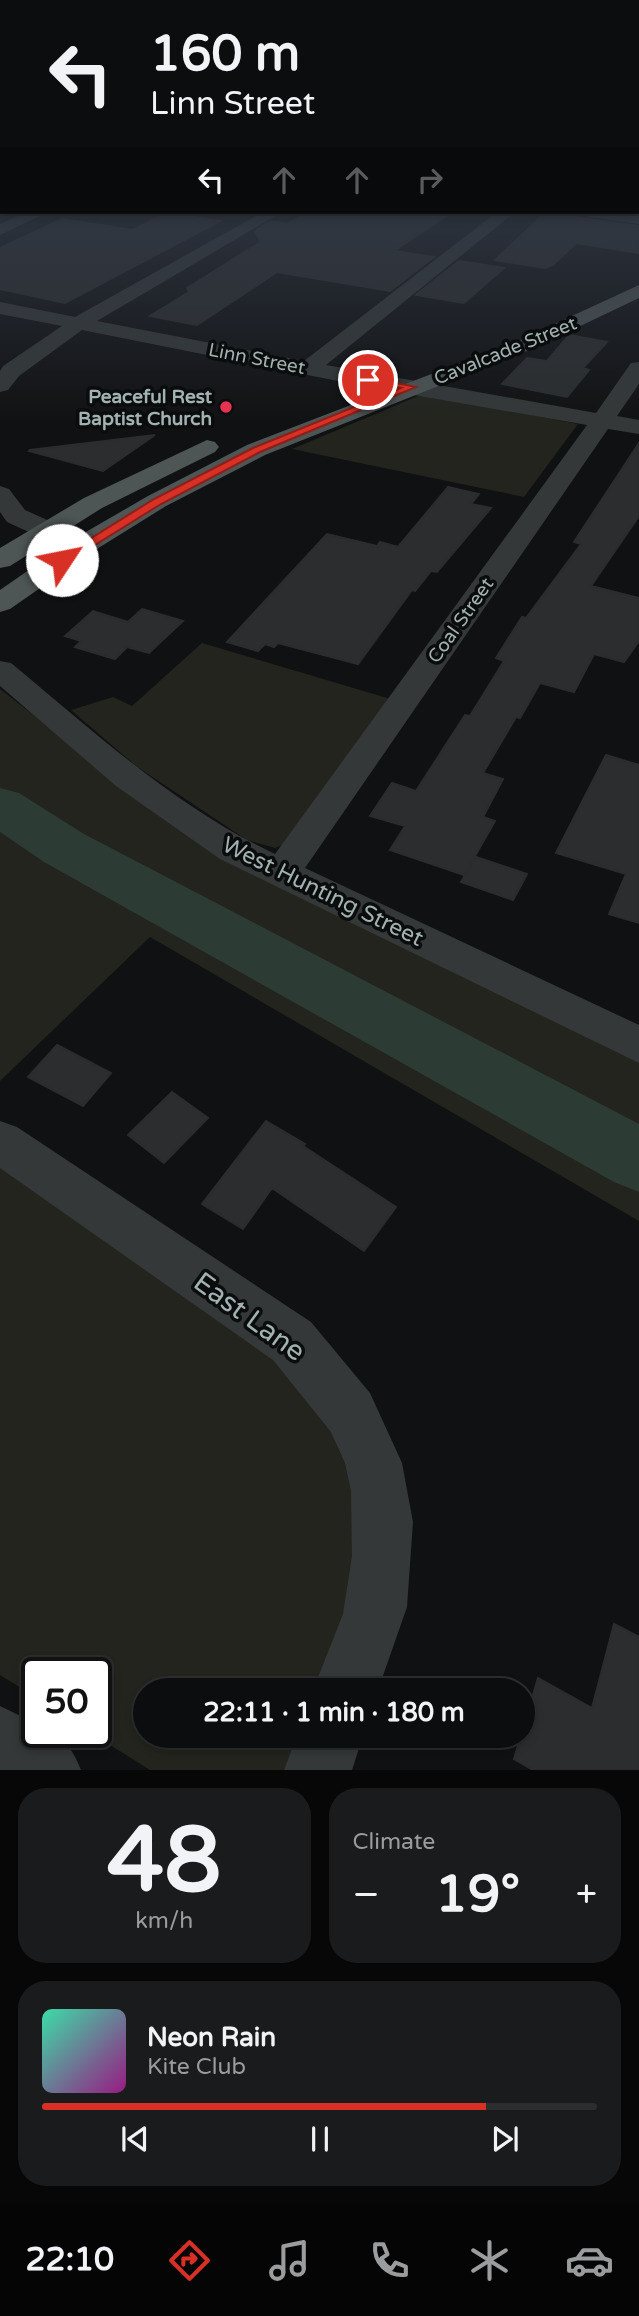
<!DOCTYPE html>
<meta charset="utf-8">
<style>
body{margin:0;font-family:"Varela Round",sans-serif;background:#1a1b1c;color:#f1f3f6;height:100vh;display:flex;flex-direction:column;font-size:26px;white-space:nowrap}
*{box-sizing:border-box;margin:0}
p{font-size:23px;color:#9a9c9e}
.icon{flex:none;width:38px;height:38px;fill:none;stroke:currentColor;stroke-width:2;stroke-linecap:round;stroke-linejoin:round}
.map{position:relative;height:1770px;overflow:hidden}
.sheet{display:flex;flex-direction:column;gap:18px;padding:18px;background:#070708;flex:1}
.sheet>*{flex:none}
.top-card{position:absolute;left:0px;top:0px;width:640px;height:214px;box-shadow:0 4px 10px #0003,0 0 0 2px #2c2d2e;background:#0c0d0e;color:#f1f3f6;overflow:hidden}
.speed{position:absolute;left:21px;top:1657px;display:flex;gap:14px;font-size:35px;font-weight:700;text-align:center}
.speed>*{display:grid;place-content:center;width:91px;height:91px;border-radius:50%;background:#0c0d0e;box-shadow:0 4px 10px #0003,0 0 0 2px #2c2d2e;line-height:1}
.speed .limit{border:4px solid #111;border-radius:10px;background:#fff;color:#111}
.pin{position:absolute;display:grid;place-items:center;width:60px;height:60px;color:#fff;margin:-30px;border:4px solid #fff;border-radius:50%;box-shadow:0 2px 7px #0007}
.me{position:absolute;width:77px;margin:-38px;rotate:56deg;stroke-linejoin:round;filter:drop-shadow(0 0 5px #0008)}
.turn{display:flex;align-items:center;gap:24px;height:147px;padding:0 35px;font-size:32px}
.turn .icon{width:91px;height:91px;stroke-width:2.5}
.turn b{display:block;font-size:49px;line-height:60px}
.lanes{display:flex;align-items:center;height:66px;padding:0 35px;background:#0003;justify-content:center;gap:35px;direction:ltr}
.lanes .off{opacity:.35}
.big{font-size:52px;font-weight:700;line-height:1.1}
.sheet .tile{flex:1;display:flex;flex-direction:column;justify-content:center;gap:10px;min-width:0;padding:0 24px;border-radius:28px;background:#1a1b1c}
.sheet .dial{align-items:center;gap:0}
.dial b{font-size:91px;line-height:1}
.song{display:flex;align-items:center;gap:21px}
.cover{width:84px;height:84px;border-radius:10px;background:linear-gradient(135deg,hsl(160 70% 55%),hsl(310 70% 35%))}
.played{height:7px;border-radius:4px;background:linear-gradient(90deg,#d93025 80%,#2c2d2e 80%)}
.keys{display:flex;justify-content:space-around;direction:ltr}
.heat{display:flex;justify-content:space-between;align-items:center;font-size:38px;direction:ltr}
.sheet .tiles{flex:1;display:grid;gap:18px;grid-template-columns:1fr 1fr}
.tile:last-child{grid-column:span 2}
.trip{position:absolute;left:133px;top:1678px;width:402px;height:70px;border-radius:35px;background:#0c0d0e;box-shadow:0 4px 10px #0003,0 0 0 2px #2c2d2e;font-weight:700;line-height:70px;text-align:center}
.tab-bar{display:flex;height:112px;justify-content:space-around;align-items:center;background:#050506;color:#9a9c9e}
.tab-bar .icon{width:49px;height:49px}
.tab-bar .on{color:#d93025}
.tab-bar b{font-size:32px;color:#f1f3f6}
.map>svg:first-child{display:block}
.green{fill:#22241d}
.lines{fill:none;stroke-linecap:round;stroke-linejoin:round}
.river{fill:#2d3b35;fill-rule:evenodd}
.building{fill:#2b2d2e;stroke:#2a2d2e;stroke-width:2}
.minor{fill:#343838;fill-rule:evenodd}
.major{fill:#4e5555;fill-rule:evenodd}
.route{fill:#d93025;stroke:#8d1f18;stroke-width:2}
.poi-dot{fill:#e73352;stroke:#0b0c0d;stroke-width:2.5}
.labels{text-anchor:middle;stroke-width:7;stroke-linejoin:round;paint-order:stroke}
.far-street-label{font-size:19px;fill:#a2b2b0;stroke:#0b0c0d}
.far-poi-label{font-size:19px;font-weight:bold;fill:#a2b2b0;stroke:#0b0c0d;text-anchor:end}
.street-label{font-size:23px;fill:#a2b2b0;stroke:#0b0c0d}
.near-street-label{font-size:28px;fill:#a2b2b0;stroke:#0b0c0d}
</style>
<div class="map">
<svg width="639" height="1770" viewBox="0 0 639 1770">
<rect width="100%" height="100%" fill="#101112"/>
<path class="green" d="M423,394L578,424L524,497L292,449Z
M202,643L394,700L293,841L275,848L247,840L136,766L71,710L113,697L132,706Z
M0,689L133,792L639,1055V1221L150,937L0,1081Z
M0,1163L241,1325L335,1421L362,1514L339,1651L325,1690H145V1736H309L297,1770H150L91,1733L96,1732V1673H37V1698L0,1675Z"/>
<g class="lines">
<path class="river" d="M0,788L19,793L84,834L639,1124V1192L614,1182L44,862L0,832Z"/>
</g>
<path class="building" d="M327,212H452L394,251L434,257L390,291L277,272L197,325L150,316L189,292L187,288L261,242L255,231L271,221L287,224L304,214L327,217Z
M166,213L220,221L65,303L0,289V248L62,219L133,230Z
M545,213L639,226V253L576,243L553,265L545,268L495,260Z
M459,261L504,268L464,303L416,295Z
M569,335L607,342L583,368L589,370L567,397L502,384L527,358L547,361Z
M155,435L103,471L29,451L30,450Z
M639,443V516L591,586L639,598V641L624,662L594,654L574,692L540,683L520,718L516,717L483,773L503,779L483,817L495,821L464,875L390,850L405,826L370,816L392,783L416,791L465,715L470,716L504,661L496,658L522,617L526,618L581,544L574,542Z
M448,487L479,494L471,504L491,508L437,572L431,571L415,591L412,590L358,664L278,643L274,647L265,644L258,651L227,642L327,534L377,546L380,542L398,547Z
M142,609L183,621L149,653L127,647L115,659L75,647L81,641L65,636L93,611L128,622Z
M606,755L639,765V923L609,914L626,874L556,853Z
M476,857L527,874L513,900L461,882Z
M57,1045L111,1073L83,1106L28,1077Z
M172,1092L208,1118L164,1163L128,1135Z
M266,1121L305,1144L303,1146L396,1207L364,1251L272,1188L243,1229L202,1204Z
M614,1624L639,1637V1770H533L514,1759L538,1678L592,1708Z"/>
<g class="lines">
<path class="minor" d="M27,212H48L0,235V224Z
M263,212H282L97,321L304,361L497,212H515L326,365L596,413L631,363L639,362V384L617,416L639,420V434L608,429L305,868L639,1025V1063L220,859L116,786L0,686V661L11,663C94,732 177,808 275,854L587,425L368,387L82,330L19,376L8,390L0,392V371L3,366L62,326L0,314V302L75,317Z
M581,212L639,214V224L589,217Z
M0,486L9,489L25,510L92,540L96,546L92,552H72L7,522L0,512Z
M0,1121L17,1127L311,1322L370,1393L402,1463L413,1522L407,1607L378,1690H313L343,1614L352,1556L351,1491L345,1463L331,1432L273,1360L0,1168Z
M0,1706L37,1724V1732C63,1732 72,1748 81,1770H0Z
M297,1736H363L352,1770H284Z"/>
<path class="major" d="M639,285V298L534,348L265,455L166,506L92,552L10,609L0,612V590L72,540L148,496L247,445L520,340Z
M207,440L215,442L219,447L215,452L102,508L10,566L0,568V548L84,498Z"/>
</g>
<linearGradient id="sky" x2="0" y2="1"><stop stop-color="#09090a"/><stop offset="0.42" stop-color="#313844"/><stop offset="1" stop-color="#313844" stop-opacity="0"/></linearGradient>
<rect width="639" height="425" fill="url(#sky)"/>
<path class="route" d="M368,377L416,387L260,452L161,504L66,563L56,560L154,499L253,448L401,388L365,382Z"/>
<circle class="poi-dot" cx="226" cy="407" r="7"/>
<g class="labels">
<g class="far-street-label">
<text transform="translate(505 350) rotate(-22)" y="7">Cavalcade Street</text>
<text transform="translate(257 358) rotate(11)" y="7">Linn Street</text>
<text transform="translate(460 620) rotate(-55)" y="7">Coal Street</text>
</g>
<g class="far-poi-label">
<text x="212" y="403">Peaceful Rest<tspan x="212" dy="22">Baptist Church</tspan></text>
</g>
<g class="street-label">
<text transform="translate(323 891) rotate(26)" y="8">West Hunting Street</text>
</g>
<g class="near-street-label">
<text transform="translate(250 1316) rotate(36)" y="10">East Lane</text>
</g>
</g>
</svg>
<div class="speed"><div class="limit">50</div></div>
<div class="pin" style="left:368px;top:380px;background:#d93025"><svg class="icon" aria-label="arrive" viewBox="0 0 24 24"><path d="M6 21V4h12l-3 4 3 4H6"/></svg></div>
<svg class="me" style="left:62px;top:560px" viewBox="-20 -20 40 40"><circle r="19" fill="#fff"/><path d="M0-13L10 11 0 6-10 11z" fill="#d93025"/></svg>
<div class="trip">22:11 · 1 min · 180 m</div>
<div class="top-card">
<div class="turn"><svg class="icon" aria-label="left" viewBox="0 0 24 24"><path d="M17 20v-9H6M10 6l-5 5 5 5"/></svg><div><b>160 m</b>Linn Street</div></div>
<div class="lanes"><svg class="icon" aria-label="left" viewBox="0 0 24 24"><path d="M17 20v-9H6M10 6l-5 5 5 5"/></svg><svg class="icon off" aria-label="ahead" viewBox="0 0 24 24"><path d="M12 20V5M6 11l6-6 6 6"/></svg><svg class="icon off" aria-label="ahead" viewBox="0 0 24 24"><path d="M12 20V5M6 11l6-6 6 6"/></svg><svg class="icon off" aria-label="right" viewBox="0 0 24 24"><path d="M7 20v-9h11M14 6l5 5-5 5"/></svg></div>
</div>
</div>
<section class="sheet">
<div class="tiles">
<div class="tile dial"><b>48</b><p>km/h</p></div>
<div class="tile"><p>Climate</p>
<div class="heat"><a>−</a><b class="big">19°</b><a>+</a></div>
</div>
<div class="tile">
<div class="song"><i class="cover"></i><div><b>Neon Rain</b><p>Kite Club</p></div></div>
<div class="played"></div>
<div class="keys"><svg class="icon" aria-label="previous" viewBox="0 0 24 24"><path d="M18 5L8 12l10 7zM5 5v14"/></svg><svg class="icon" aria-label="pause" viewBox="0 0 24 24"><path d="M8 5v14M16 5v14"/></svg><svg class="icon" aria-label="next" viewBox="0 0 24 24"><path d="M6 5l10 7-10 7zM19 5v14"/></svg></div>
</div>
</div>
</section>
<nav class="tab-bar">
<b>22:10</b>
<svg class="icon on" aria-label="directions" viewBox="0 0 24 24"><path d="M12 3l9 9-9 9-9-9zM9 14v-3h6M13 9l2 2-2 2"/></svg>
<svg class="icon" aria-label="music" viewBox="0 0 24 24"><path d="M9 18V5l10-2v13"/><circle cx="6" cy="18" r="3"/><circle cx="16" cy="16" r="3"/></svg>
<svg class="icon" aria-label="phone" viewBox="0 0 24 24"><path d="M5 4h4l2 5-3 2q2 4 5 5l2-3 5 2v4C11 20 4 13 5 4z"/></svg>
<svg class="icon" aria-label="climate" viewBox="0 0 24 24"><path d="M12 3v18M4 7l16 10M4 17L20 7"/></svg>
<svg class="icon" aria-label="car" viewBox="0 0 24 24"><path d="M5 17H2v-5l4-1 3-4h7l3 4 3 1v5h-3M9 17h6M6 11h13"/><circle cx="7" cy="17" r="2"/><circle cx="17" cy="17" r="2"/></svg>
</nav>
